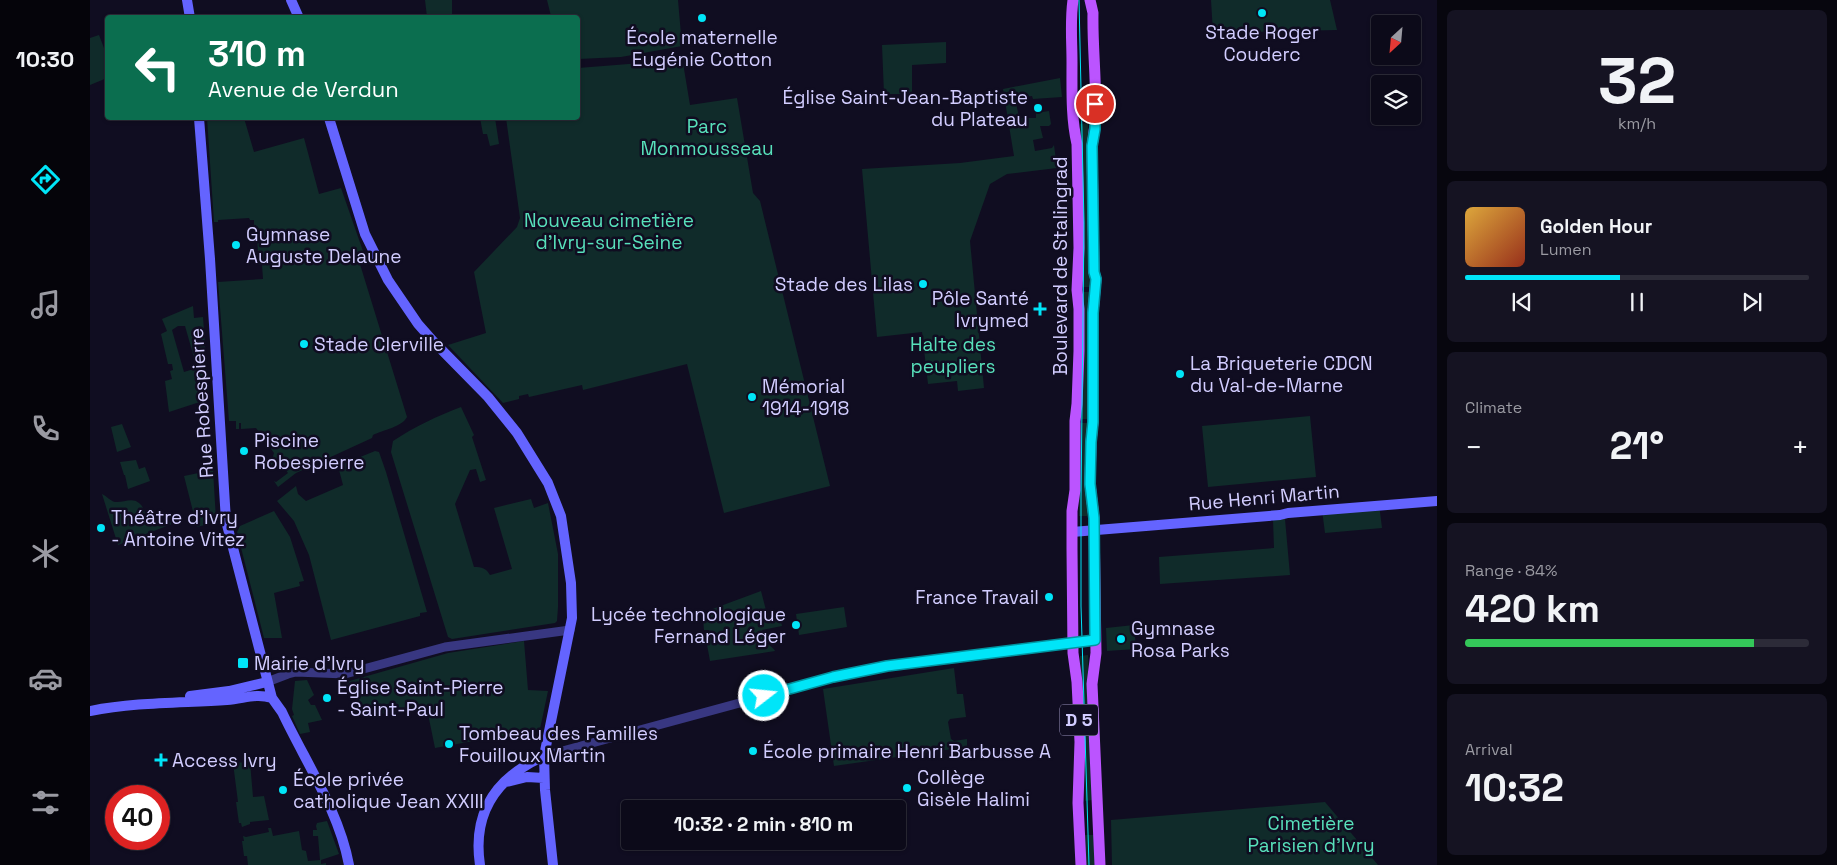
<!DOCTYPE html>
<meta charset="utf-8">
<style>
body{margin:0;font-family:"Space Grotesk",sans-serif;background:#151322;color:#f1f3f6;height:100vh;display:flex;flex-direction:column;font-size:19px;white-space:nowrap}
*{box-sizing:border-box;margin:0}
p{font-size:16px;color:#9a9aa2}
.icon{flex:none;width:28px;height:28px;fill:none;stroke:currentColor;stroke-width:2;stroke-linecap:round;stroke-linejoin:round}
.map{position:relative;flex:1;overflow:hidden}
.panel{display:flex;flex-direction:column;gap:10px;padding:10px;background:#07060e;width:400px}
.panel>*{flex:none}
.top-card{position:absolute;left:15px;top:15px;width:475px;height:105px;border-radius:5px;box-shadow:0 1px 4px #0004,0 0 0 1px #2c2b38;background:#0b6e4f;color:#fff;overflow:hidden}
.needle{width:32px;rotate:206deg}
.fabs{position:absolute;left:1281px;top:15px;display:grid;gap:10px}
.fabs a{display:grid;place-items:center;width:50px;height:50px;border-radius:5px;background:#0c0a19;box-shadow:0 1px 4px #0004,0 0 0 1px #2c2b38;font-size:25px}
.speed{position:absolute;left:15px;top:785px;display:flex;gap:10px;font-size:25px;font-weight:700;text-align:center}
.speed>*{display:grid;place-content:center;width:65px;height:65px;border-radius:50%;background:#0c0a19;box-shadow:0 1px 4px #0004,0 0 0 1px #2c2b38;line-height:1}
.speed .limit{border:8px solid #d22;background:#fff;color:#111}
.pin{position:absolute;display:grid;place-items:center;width:42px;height:42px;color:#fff;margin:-21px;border:2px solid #fff;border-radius:50%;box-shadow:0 1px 5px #0007}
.me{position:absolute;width:55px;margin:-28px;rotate:74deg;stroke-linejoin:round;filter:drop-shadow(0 0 4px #0008)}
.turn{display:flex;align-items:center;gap:18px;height:105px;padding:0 20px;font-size:22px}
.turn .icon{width:65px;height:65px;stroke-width:2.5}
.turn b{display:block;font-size:35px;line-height:42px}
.big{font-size:38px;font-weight:700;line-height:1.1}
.panel .widget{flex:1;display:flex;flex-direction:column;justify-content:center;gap:8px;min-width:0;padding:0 18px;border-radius:8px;background:#151322}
.panel .dial{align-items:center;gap:0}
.dial b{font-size:65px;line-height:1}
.song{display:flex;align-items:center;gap:15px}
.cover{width:60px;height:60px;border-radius:8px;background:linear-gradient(135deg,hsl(40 70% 55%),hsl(10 70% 35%))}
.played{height:5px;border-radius:2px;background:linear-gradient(90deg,#00e5f8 45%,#2c2b38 45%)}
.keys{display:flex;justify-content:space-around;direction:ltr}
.heat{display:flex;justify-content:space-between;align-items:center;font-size:28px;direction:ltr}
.charge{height:8px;border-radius:4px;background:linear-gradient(90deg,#34c759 84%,#2c2b38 0)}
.trip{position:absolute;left:531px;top:800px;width:285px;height:50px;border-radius:5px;background:#0c0a19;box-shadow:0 1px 4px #0004,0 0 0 1px #2c2b38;font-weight:700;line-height:50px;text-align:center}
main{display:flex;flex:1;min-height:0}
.menu{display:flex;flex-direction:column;width:90px;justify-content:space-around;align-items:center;background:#05040a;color:#9a9aa2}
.menu .icon{width:35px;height:35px}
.menu .current{color:#00e5f8}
.menu b{font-size:22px;color:#f1f3f6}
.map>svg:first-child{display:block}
.green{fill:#102b2a;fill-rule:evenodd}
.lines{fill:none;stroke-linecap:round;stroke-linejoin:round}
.tertiary{stroke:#383781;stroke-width:9}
.secondary{stroke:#6464ff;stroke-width:10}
.primary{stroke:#bb54ff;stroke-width:11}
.tram{stroke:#00e5f8;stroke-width:1}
.route-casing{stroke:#0095a1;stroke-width:12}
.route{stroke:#00e5f8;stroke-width:9}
.poi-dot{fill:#00e5f8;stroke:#100d21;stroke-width:2}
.labels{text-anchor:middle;stroke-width:5;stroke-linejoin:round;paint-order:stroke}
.shield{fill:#100d21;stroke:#9893bc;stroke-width:1}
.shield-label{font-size:18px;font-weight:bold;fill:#d2cdff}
.poi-label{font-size:19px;fill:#d2cdff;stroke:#100d21;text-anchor:start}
.park-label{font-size:19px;fill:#58e0bb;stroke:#100d21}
.street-label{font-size:19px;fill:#d2cdff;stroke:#100d21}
</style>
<main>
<nav class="menu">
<b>10:30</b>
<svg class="icon current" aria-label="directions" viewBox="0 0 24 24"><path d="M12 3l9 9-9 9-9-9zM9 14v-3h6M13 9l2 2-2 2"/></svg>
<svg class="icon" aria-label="music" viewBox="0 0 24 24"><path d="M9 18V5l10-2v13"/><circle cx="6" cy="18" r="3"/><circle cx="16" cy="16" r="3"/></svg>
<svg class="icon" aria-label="phone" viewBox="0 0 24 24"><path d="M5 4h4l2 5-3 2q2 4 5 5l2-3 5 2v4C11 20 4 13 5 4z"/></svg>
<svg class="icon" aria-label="climate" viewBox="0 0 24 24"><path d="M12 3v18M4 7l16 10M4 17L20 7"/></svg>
<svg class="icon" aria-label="car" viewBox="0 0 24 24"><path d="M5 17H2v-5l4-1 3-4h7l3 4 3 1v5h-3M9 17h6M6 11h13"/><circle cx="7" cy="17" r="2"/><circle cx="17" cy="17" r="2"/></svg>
<svg class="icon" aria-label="filters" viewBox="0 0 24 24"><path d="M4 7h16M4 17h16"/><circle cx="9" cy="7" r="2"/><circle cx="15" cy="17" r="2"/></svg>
</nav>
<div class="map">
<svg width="1347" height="865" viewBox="0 0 1347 865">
<rect width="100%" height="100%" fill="#100d21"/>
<path class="green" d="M335,0H362V17H337Z
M457,0H588L592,46L531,57L488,59V18L458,17L461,16Z
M1121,0H1240L1247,30L1123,33Z
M9,35L14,48L17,47V78L0,85V38Z
M856,42V63L822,65V94H794L792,45Z
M592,57L600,105L647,98L663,193L670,201L740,486L634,513L597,364L493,390L492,385L439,397L438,394L429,396V399L413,403L358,345L396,333L384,272L427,227L430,218L416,118H488V68L564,62Z
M970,78L972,97L943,99L942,96L934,97V100L926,103L929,117L931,118H946V113L959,111L961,124L959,126H950L953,138L943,140L945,151L962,148L964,145L967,168L917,174L900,184L880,241L894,388L868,391L867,381L838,384L832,332L787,337L772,169L870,163L924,156L913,89Z
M117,118H154L164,152L214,138L229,194L251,188L274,254L269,261L317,417C312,427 293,430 283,435L282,438L206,473L188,487L184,481L186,482L198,473L188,460L180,466L184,453L166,428L151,429V423H149V429H146V421H139L128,282L173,279L172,265H169L166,225H164V220H160L159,218L128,220V222H124Z
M390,118H405L409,144L400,146L397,134H393Z
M998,123L1000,287H992L990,124Z
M993,292H1000L997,419H991Z
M103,306L104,318L113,317L119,399L79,412L75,381L82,379L80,371L83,370L82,364H78L71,334L77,331L72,319ZM88,326H95L107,368L94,372L82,330Z
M371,407L384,435L382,437L396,480L390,482L386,469L380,470L365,504L384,567C392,567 396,568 400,575L422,569L404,508L441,499L444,508L458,503L468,554V607L467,621L465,623L362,639L358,637L301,452L303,441C324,427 347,416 371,407Z
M1220,416L1226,477L1118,487L1112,426Z
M990,423H997V516H989Z
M32,424L41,447L27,452L21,427Z
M285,451L289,452L296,472L337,612L330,613V616L241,640L219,555L204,521L187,501L206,486L208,494L216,501L253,485L248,466Z
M46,460L49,469L55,467L60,481L38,489L35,475H34L30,462Z
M123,470L126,519L122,523L107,527L94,476Z
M12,494C17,496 20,501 25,502C33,503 42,497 49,503C56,508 55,521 65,525C74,528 82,518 92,520L28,545Z
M1289,504L1292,528L1235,533L1232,510Z
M184,511L200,537L214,581L209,582L210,586L184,593L192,638H174L147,532L150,526Z
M1195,519L1200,575L1070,584L1069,557L1184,548L1183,520Z
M671,591L678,618L690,616L692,626L672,630L674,637H679L680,639H675C677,645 683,647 685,651L620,661L616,639L621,638L619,630H614L613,618L617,611Z
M754,607L757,627L709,635L706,614Z
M1044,625L1046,649L1017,651L1016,628Z
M434,641L438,690L458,691L450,729L345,748L337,709L270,716L266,698L255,684L256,682L358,653Z
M998,655L1002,800L995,801L990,656Z
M864,668L867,694H873L876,717L860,719L858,722L861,739L864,741L877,739V747L744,766L733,689Z
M217,680L224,695L218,700L221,705H225L232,720L218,723L220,732L210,734L202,716L204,715L202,709L205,681Z
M160,762L163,797L174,796L179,820L160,822V824L152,827L151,823H149L146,802H148L143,763Z
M1235,802L1288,865H1022L1021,820Z
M237,821L249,854L231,860V864L236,863V865H158L157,856H154L152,841H154L153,836L156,837L179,832L178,828H181L183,836L209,831L212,850L216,851L218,861L230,860L228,836H223V830H227L226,826L227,823Z
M993,835H1006L1007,865H994Z"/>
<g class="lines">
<path class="tertiary" d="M177,682L198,674L206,672L255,674L355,647L480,630
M454,756L760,673L797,666L1005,640"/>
<path class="secondary" d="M97,0L100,18
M201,0L209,18
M109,118L120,259L136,521L182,698L192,712C215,761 249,811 259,865
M239,118L275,234L298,280L328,324L343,341L398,397L427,433L458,483L471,516L481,583L482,618L454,756L455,790L463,865
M982,532L1190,515L1198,513L1347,501
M100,696L139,691L177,682
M0,711C45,702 92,703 137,700C154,699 165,693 182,698
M416,782L437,777L454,778
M390,865C382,812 407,777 454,756"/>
<path class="primary" d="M983,0C980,21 982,41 982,62C982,90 981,118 987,144L989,248L987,290L989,309V351L987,404L985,421V490L982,511V549L983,653L987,682L990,742L988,803L991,865
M1000,0L1003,13C1002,57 1010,103 1002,146L1004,272L1006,279L1003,313V422L1001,442L1000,484L1004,518L1006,653L1002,684L1010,865"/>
<path class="tram" d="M989,0L994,223L991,498V606L999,865"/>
</g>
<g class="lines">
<defs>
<path id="route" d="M674,696L743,677L797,666L1005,640L1004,518L1000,484L1001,442L1003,422V313L1006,279L1004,272L1002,146L1005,129V104"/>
</defs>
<use href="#route" class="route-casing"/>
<use href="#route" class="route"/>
</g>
<g class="poi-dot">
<circle cx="1172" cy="13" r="5"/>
<circle cx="612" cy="18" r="5"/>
<circle cx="948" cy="108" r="5"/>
<circle cx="146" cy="245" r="5"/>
<circle cx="833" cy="284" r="5"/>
<path d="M947.5 301.5h5v5h5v5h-5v5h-5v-5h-5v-5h5z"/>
<circle cx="214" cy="344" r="5"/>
<circle cx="1090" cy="374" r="5"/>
<circle cx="662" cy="397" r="5"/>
<circle cx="154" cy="451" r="5"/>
<circle cx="11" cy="528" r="5"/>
<circle cx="959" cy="597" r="5"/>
<circle cx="706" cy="625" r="5"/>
<circle cx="1031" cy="639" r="5"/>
<rect x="147" y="657" width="12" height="12" rx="2.5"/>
<circle cx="237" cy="698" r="5"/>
<circle cx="359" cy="744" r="5"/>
<circle cx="663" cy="751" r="5"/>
<path d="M68.5 752.5h5v5h5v5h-5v5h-5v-5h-5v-5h5z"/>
<circle cx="817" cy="788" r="5"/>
<circle cx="193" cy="790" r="5"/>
</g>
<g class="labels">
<rect class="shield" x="970" y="704.5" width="38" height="31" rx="4"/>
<g class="shield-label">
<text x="989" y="726">D 5</text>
</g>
<g class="poi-label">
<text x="1172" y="39" text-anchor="middle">Stade Roger<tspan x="1172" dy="22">Couderc</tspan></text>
<text x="612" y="44" text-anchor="middle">École maternelle<tspan x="612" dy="22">Eugénie Cotton</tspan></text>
<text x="938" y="104" text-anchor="end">Église Saint-Jean-Baptiste<tspan x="938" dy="22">du Plateau</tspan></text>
<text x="156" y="241">Gymnase<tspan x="156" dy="22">Auguste Delaune</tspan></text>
<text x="823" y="291" text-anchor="end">Stade des Lilas</text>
<text x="939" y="305" text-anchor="end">Pôle Santé<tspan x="939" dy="22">Ivrymed</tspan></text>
<text x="224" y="351">Stade Clerville</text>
<text x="1100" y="370">La Briqueterie CDCN<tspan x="1100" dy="22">du Val-de-Marne</tspan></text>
<text x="672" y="393">Mémorial<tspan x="672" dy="22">1914-1918</tspan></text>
<text x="164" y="447">Piscine<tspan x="164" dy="22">Robespierre</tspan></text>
<text x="21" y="524">Théâtre d'Ivry<tspan x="21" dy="22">- Antoine Vitez</tspan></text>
<text x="949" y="604" text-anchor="end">France Travail</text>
<text x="696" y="621" text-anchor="end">Lycée technologique<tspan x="696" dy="22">Fernand Léger</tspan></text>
<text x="1041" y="635">Gymnase<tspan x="1041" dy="22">Rosa Parks</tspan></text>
<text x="164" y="670">Mairie d'Ivry</text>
<text x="247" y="694">Église Saint-Pierre<tspan x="247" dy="22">- Saint-Paul</tspan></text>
<text x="369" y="740">Tombeau des Familles<tspan x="369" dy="22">Fouilloux Martin</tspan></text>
<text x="673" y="758">École primaire Henri Barbusse A</text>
<text x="82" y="767">Access Ivry</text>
<text x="827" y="784">Collège<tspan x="827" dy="22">Gisèle Halimi</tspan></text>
<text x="203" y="786">École privée<tspan x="203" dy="22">catholique Jean XXIII</tspan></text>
</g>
<g class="park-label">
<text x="617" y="133">Parc<tspan x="617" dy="22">Monmousseau</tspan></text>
<text x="519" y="227">Nouveau cimetière<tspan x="519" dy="22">d'Ivry-sur-Seine</tspan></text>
<text x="863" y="351">Halte des<tspan x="863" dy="22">peupliers</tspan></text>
<text x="1221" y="830">Cimetière<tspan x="1221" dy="22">Parisien d'Ivry</tspan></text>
</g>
<g class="street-label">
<text transform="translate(970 266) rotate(-90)" y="7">Boulevard de Stalingrad</text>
<text transform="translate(111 403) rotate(-94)" y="7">Rue Robespierre</text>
<text transform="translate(1174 497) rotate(-5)" y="7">Rue Henri Martin</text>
</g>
</g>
</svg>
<div class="fabs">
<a><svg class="needle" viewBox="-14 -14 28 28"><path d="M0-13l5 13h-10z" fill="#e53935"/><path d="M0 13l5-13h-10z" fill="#9a9aa2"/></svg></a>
<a><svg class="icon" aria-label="layers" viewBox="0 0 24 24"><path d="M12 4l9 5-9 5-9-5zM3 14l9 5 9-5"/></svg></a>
</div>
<div class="speed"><div class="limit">40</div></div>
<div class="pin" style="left:1005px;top:104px;background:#d93025"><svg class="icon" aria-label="arrive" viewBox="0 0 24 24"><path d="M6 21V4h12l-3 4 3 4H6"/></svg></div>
<svg class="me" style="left:674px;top:696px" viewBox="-20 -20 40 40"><circle r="17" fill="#00e5f8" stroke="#fff" stroke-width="3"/><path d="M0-11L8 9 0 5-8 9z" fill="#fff"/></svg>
<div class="trip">10:32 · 2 min · 810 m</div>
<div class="top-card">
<div class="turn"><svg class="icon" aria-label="left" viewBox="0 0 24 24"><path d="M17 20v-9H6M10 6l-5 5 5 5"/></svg><div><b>310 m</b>Avenue de Verdun</div></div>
</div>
</div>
<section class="panel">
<div class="widget dial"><b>32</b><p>km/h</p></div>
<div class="widget">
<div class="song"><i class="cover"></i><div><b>Golden Hour</b><p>Lumen</p></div></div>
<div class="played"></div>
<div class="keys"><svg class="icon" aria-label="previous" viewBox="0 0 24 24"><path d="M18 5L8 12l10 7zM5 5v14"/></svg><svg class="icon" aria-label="pause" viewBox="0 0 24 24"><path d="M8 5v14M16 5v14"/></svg><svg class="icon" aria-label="next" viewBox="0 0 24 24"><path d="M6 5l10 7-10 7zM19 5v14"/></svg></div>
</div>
<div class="widget"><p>Climate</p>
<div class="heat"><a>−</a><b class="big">21°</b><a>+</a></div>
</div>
<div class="widget"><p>Range · 84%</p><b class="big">420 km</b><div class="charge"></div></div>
<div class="widget"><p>Arrival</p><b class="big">10:32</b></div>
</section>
</main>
